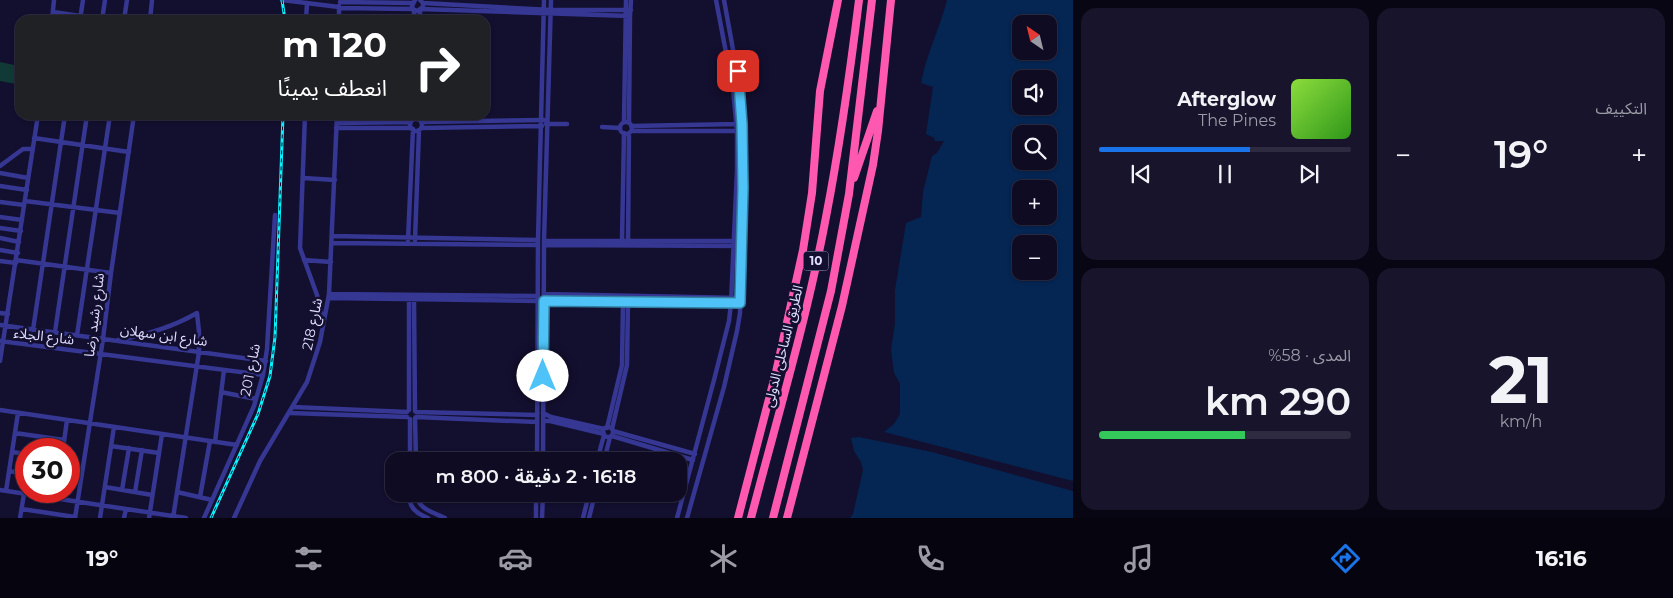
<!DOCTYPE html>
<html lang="ar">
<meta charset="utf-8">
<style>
body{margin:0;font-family:Montserrat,"Noto Sans Arabic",sans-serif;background:#17142b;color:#f1f3f6;direction:rtl;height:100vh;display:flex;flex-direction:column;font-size:19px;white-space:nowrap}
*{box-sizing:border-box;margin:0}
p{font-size:16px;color:#9b9ba6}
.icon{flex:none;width:28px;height:28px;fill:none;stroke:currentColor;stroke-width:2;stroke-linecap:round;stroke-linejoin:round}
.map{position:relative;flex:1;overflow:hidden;direction:ltr}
.side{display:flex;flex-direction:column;gap:8px;padding:8px;background:#080613;width:600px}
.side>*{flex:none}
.hud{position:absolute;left:15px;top:15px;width:475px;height:105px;border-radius:15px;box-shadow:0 1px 4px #0004,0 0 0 1px #2e2b41;direction:rtl;background:#202124;color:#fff;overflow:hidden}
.needle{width:32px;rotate:325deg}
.buttons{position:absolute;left:1012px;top:15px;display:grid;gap:10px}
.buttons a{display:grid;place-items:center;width:45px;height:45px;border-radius:10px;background:#0e0b23;box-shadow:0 1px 4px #0004,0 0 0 1px #2e2b41;font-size:25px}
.speed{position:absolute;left:15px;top:438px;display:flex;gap:10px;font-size:25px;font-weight:700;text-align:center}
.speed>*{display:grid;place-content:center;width:65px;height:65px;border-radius:50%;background:#0e0b23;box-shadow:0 1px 4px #0004,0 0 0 1px #2e2b41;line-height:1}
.speed .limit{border:8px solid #d22;background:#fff;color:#111}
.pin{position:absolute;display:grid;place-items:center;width:42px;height:42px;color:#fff;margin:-21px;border-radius:10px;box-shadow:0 2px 8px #0006}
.me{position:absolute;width:55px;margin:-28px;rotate:0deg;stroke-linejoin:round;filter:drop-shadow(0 0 4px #0008)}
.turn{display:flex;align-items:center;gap:18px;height:105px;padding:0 20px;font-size:22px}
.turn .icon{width:65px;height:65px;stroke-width:2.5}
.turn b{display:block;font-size:35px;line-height:42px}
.big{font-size:38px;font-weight:600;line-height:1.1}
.side .widget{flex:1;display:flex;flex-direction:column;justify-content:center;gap:8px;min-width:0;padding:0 18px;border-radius:15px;background:#17142b}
.side .dial{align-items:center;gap:0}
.dial b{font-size:65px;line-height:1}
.song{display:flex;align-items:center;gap:15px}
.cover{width:60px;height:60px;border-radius:8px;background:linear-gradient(135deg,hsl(90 70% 55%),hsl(110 70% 35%))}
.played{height:5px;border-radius:2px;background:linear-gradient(90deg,#1a73e8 60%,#2e2b41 60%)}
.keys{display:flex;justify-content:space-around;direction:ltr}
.heat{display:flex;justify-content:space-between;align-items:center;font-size:28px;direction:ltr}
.charge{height:8px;border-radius:4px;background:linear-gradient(90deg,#34c759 58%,#2e2b41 0)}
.side .tiles{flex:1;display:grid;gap:8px;grid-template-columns:repeat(2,1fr)}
.trip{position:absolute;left:385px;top:452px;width:302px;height:50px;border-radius:15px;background:#0e0b23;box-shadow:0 1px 4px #0004,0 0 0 1px #2e2b41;font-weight:600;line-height:50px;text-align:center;direction:rtl}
.tabs{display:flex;height:80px;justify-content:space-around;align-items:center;background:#06040e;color:#9b9ba6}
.tabs .icon{width:35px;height:35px}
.tabs .selected{color:#1a73e8}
.tabs b{font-size:22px;color:#f1f3f6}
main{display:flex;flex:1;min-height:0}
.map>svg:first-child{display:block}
.green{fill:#113a36}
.water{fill:#052552;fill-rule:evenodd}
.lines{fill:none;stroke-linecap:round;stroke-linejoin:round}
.minor{stroke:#353792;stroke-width:4.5}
.motorway{stroke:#ff58b1;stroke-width:8}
.rail-casing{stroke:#09f3ff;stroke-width:3}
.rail{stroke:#130f2f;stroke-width:1;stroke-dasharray:4;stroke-linecap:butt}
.route-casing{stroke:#337fa1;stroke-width:12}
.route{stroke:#4fc3f7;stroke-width:9}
.labels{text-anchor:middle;stroke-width:5;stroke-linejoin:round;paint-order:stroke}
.shield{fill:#130f2f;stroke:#a29fc1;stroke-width:1}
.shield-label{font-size:12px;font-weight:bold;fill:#dfddff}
.street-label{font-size:14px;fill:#dfddff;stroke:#130f2f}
</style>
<main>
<section class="side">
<div class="tiles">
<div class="widget"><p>التكييف</p>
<div class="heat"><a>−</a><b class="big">19°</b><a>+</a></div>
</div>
<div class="widget">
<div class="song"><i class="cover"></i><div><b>Afterglow</b><p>The Pines</p></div></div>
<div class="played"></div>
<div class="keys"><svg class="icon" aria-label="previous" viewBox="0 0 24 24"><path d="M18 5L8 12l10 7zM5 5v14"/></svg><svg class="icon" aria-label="pause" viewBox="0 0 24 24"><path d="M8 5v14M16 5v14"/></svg><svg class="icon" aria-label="next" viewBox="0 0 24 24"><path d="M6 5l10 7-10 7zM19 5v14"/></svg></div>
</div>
<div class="widget dial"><b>21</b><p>km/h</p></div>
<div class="widget"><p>المدى · 58%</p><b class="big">290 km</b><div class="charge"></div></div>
</div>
</section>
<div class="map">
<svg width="1073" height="518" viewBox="0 0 1073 518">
<rect width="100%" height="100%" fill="#130f2f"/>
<path class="green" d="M0,62L19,66L16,84L0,81Z"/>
<path class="water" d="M947,0H1073V481L884,432L894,424L900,414V384L894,373L891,350L895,323V290L906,223L921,217L923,192L932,156L937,153L944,141H935L934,138L926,134L933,87L921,83C926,54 940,28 947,0ZM1021,24H1049V51H1021ZM1021,79H1049V106H1021ZM1021,134H1049V161H1021ZM1021,189H1049V216H1021ZM1021,244H1049V271H1021Z
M859,437L932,452L1073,491V518H850L853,514L863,470L861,462L854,451L851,438Z"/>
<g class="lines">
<path class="minor" d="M282,0L339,7
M415,0L412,6L413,9L417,11L423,7V3L420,0
M340,2L412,3
M423,3L551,10H631
M339,8L413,9
M421,9L630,16
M53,12L108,20
M52,20L54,0
M80,20L83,0
M102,20L105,0
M124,20L127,0
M150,20L152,0
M306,20L307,3
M339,20V6
M414,20V10
M420,20V10
M305,115L300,248L317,295L323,322
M410 125a6 6 0 1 1 12 0a6 6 0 1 1-12 0Z
M421,122L544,120
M624,122L626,0
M620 128a6 6 0 1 1 12 0a6 6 0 1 1-12 0Z
M337,123L411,122
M629,123L630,16L631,0
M546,124H567
M631,126L738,124
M602,127L620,128
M336,128H411
M421,128L542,126
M631,131H739
M34,138L129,152
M0,166L23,149H33
M0,173L28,178
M303,178L335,180
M0,186L27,190
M25,201L120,213
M0,202L24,205
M0,217L22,220
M0,228L21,231
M332,236L538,240
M0,238L19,242
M408,240L413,129
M415,240L419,130
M544,241H743
M622,241L624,133
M628,241L629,133
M332,243L538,245
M544,245L743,246
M0,250L18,253
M16,260L111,273
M304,260L331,262
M0,261L16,263
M329,294L538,296
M544,294L741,298
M329,298L538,301
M409,299V410
M414,299L415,411
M544,301L740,303
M0,313L8,314
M0,325L266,361
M33,330L65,115
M55,332L87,115
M77,335L110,115
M118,340C146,335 171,328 197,313L199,332V352L173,518
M0,341L263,375
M0,361L38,115
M221,392L256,399
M293,407L407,412
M0,410L237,445
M416,412L537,415
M290,413L407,417
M543,413L551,417L604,429
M416,417L537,422
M415,418L416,461
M410,419V461
M543,421H550L604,434
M603 432a5 5 0 1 1 10 0a5 5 0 1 1-10 0Z
M607,428L622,365L623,302
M612,429L627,365L628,302
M613,431L695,454
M15,433L64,440
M612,436L693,460
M215,442L224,370
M111,446L159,453
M63,449L67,420
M12,452L26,454
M537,461L538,240L544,0
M543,461L544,241L551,0
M597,461L604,435
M604,461L610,437
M9,471L26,474
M105,487L152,495
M0,490L186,518
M122,490L129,448
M6,491L18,413
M135,492L142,450
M177,492L212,500
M409,494C409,508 416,513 428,518
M416,494C418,509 432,512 445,518
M200,497L210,441
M22,509L75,517
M20,518L24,494
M75,518L103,339L111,273L134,115
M100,518L114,427
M124,518L126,509
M149,518L162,434
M204,518L254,406L263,375L267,349L275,215
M234,518L260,461L307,382L320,342L329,294L337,115
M536,518V494
M542,518L543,494
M583,518L589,494
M589,518L595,494
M677,518L714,380L729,321L731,303L737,170V131L733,89L716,0
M687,518L724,387L737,331L740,313L743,210L742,124L740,88L724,0"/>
<path class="motorway" d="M854,178L877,111
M738,518L776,372L803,250L812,193L820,91L838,0
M751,518C777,418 807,319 826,217C840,145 850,73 859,0
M773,518L831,291L849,194L872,0
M787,518L842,306L873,165L878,131L891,0"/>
<defs>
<path id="rail" d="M282,0L285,20
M211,518L258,414L270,376L275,337L283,115"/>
</defs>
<use href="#rail" class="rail-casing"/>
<use href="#rail" class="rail"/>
</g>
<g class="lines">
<defs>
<path id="route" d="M543,376L544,301L740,303L743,188L742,124L738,71"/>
</defs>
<use href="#route" class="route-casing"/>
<use href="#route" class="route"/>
</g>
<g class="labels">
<rect class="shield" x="803.5" y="251.5" width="25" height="19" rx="4"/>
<g class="shield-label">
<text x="816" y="265">10</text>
</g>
<g class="street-label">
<text transform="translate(94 315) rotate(-83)" y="5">شارع رشيد رضا</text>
<text transform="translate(312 324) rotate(-78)" y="5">شارع 218</text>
<text transform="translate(164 335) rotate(8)" y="5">شارع ابن سهلان</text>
<text transform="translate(44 336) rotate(7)" y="5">شارع الجلاء</text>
<text transform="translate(783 346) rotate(-76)" y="5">الطريق الساحلى الدولى</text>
<text transform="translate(250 370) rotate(-79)" y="5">شارع 201</text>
</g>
</g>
</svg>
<div class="buttons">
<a><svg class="needle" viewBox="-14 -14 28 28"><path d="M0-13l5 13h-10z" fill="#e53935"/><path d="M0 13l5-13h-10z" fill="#9b9ba6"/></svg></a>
<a><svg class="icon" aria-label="sound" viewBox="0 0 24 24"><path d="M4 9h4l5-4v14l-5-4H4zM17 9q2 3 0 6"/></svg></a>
<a><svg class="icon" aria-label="search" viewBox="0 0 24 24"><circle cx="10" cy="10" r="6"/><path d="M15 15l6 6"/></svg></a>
<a>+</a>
<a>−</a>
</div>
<div class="speed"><div class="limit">30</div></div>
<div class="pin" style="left:738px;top:71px;background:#d93025"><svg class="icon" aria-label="arrive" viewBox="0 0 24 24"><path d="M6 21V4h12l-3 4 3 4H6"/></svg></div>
<svg class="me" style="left:543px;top:376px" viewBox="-20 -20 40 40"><circle r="19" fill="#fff"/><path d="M0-13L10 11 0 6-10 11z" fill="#4fc3f7"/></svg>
<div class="trip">16:18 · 2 دقيقة · 800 m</div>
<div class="hud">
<div class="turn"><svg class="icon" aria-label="right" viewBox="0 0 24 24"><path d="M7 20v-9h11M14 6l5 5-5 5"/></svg><div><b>120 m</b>انعطف يمينًا</div></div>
</div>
</div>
</main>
<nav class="tabs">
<b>16:16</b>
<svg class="icon selected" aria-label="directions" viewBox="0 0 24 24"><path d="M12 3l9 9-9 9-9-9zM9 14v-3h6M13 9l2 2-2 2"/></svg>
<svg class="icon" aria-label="music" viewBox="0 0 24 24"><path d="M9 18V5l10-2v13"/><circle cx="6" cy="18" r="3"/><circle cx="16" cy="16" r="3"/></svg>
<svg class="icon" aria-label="phone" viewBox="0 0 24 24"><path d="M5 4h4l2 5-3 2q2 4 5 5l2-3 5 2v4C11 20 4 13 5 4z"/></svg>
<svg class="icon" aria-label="climate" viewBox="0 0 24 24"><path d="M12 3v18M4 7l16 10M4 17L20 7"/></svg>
<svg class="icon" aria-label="car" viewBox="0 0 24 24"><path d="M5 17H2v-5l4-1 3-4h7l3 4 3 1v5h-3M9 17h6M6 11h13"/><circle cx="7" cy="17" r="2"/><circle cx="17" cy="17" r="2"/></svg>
<svg class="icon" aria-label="filters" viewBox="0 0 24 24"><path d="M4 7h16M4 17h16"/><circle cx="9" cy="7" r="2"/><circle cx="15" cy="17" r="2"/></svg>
<b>19°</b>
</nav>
